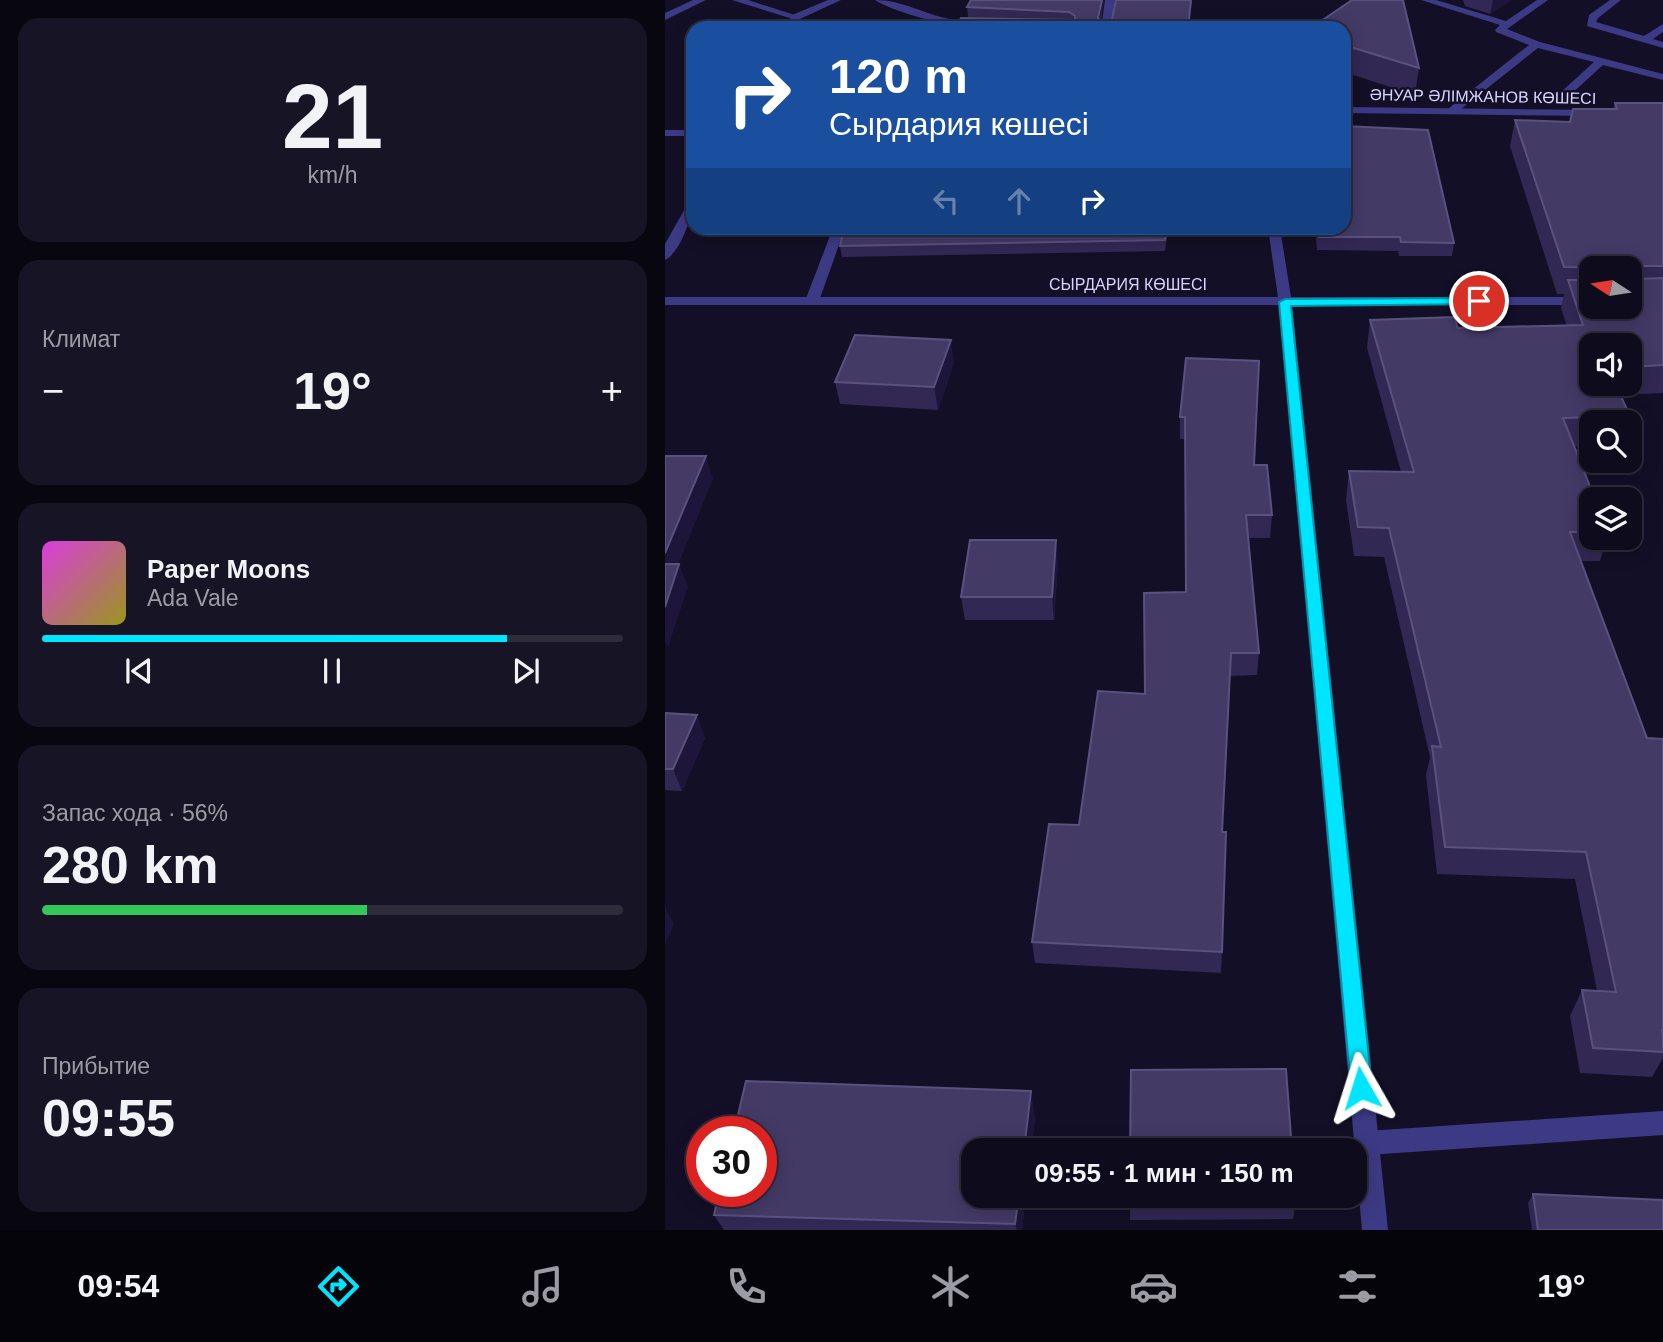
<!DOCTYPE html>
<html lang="ru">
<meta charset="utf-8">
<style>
body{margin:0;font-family:Helvetica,sans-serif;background:#171425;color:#f1f3f6;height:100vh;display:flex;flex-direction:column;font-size:26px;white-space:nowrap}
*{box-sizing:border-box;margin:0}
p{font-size:23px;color:#9b9ba3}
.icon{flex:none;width:38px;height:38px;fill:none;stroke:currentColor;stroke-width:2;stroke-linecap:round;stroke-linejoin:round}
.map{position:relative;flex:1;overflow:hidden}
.details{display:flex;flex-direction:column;gap:18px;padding:18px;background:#08060f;width:665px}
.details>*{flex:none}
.banner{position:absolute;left:21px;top:21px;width:665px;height:214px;border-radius:21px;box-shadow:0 4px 18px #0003,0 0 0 2px #2e2b3b;background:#1a4fa0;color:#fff;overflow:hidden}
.needle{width:46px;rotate:282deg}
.buttons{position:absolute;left:914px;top:256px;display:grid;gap:14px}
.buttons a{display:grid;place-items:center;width:63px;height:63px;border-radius:14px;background:#0e0b1c;box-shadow:0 4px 18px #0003,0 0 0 2px #2e2b3b;font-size:35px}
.speed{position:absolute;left:21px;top:1116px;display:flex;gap:14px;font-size:35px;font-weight:700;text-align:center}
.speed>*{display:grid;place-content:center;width:91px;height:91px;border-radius:50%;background:#0e0b1c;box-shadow:0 4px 18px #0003,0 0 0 2px #2e2b3b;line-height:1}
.speed .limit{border:10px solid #d22;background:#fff;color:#111}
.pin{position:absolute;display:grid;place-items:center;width:60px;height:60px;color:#fff;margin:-30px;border:4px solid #fff;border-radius:50%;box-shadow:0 2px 7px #0007}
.me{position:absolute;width:77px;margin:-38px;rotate:354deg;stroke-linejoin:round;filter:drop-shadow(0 0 5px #0008)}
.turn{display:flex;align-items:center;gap:24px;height:147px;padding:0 28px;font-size:32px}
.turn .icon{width:91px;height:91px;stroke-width:2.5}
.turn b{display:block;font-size:49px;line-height:60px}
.lanes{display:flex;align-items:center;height:66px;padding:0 28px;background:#0003;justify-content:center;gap:35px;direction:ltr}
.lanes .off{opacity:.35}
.big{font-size:52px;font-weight:700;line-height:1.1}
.details .widget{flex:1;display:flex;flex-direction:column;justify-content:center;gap:10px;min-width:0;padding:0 24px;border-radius:21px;background:#171425}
.details .dial{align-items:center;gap:0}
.dial b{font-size:91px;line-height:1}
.song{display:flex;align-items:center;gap:21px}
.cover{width:84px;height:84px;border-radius:10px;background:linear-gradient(135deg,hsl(300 70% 55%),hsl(60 70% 35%))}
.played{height:7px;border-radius:4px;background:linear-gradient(90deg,#00e5ff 80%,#2e2b3b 80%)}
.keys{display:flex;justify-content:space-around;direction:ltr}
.heat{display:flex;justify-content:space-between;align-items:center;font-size:38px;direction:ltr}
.charge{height:10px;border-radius:5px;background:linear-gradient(90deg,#34c759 56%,#2e2b3b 0)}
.trip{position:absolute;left:296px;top:1138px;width:406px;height:70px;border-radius:21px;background:#0e0b1c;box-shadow:0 4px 18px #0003,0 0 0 2px #2e2b3b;font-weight:700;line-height:70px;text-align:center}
.dock{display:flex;height:112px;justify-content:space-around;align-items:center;background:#06040b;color:#9b9ba3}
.dock .icon{width:49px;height:49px}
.dock .active{color:#00e5ff}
.dock b{font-size:32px;color:#f1f3f6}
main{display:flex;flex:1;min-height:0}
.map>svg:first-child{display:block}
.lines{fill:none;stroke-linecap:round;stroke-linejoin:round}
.service{fill:#3d3a85;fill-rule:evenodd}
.minor{fill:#3d3a85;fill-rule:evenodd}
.tertiary{fill:#3d3a85;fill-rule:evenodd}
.wall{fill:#312854;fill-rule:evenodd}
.shaded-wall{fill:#1d163a}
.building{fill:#433a66;stroke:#5a527e;stroke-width:2}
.route{fill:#00e5ff;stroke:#0095a6;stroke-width:2}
.labels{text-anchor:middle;stroke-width:5;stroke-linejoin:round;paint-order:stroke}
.far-street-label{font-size:16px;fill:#d9d4ff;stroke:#130f26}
</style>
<main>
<section class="details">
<div class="widget dial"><b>21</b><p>km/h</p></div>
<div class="widget"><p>Климат</p>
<div class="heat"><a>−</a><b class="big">19°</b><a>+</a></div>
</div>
<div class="widget">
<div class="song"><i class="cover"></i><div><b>Paper Moons</b><p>Ada Vale</p></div></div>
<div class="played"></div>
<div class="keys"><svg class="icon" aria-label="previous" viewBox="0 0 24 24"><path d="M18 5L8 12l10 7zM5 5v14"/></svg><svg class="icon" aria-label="pause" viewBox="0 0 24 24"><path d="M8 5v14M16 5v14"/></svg><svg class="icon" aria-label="next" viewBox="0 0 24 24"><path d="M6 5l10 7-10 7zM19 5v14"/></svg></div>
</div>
<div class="widget"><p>Запас хода · 56%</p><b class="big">280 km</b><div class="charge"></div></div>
<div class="widget"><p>Прибытие</p><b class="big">09:55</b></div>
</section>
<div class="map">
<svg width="998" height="1230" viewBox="0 0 998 1230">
<rect width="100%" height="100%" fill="#130f26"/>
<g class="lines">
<path class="service" d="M28,0H41L0,20V13Z
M210,0C237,0 259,14 285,19C297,21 312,16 322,23C304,35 228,12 210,0Z
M440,0H450L446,28H436Z
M756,0H771L841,21L872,0H883L842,29L875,42L998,74V80L938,65L904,96H896V92L929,62L873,48L791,113H783V109L864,45L831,32L830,30L835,25Z
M945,0H956L933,18L931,22L979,36L998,24V32L988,39L998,42V48L922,26L924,15Z
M0,130H28V136H0Z
M168,228H180L154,301L152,304H142L140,301Z
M998,1111V1135L702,1155L693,1152L690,1143L693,1134L702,1131Z"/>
<path class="minor" d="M67,0H83L136,17L131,20Z
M679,107L931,110L937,113L931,116L679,113Z
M603,228H615L626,297H926V305H627L723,1230H697L614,305H0V297H613Z"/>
<path class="tertiary" d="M163,0H176L135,19L130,28H120L127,15Z
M28,201C28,217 14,254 0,260V244L22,205Z"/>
</g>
<path class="wall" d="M439,0L436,21L447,20L451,0H527L524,28H291L326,18L303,17L302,7Z
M798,0H846L825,14L800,6Z
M679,28L754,68L750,95L679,72Z
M950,103H998V393L956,395L965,416L963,422H926V446H909L926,499V537H942L935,561H916L982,738L998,739V1058L987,1077L915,1073L905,1016L917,990L932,991L910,879L772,874L761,775L765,757L719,557L689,556L681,500L684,471L736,472L702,348L705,320L793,328L902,326L896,308L899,294H892L845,146L850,120L904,122L908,109H948ZM926,268H964L926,306ZM964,345V383H926Z
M503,228L500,251L177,257L175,246Z
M650,228H679L789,243L787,256H734L733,251L652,250Z
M521,358L589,465L607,515L605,538H583L594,653L592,675L565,676L557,832V952L556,973L370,963L367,942L414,825L480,694L521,592L520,439H515V417Z
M289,362L273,410L175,404L170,382Z
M393,563L389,620H300L296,597Z
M0,713L40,738L17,791L0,790Z
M370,1117L357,1230H59L49,1215Z
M868,1194L998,1230H867L863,1203Z
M465,1195L631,1202L628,1219L465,1220Z"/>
<path class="shaded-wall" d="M437,0H439L433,28V18Z
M828,0H846L825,14Z
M286,340L289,362L273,410L269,387Z
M41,456L48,479L4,587L0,577V553Z
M391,540L393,563L389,620L387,597Z
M14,564L23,587L3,647L0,640V607Z
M32,715L40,738L17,791L8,769Z
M0,907L9,924L0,945Z
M366,1091L370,1117L366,1150H359Z
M354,1195H361L357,1230H352L350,1224Z"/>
<path class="building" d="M306,0H437L433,18L436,21L447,20L451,0H526L523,28H291L296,18L410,20V16L404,12L302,7Z
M687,0H738L754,68L679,45V28H646Z
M950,103H998V266H972L969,268L972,279L998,278V365L964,367V345H926V383H950L965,416L898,418L930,499H926V532H905L982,738L998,739V1030H997L998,1036V1052L928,1048L917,990L951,992L921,852L780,847L767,746L776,747L724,528L693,527L684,471L749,472L705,320L789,317L793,328L918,325L903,280H926V306H964V268L899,267L850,120L905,122L908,109H952Z
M679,126L763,130L789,243L736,242L735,237H654L652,228H679Z
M179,228H502L500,240L175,246Z
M190,335L286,340L269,387L170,382Z
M521,358L594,361L589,465H602L607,515H581L594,653H566L557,832H561L557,952L367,942L384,824L414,825L433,691L480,694L479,593L521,592L520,417H515Z
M0,456H41L0,553Z
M305,540H391L387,597H296Z
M0,564H14L0,607Z
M0,713L32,715L8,769H0Z
M621,1069L627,1150H465L466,1070Z
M81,1081L366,1091L359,1150H308V1195H354L350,1224L49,1215L54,1192H96V1132H69Z
M868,1194L998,1200V1230H873Z
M465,1195H631V1202H464Z"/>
<path class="route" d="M814,298L821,301L819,304L626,306L707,1088L704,1096L696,1099L689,1096L686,1088L614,302L620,299Z"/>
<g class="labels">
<g class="far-street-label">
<text transform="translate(818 96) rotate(1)" y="6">ӘНУАР ӘЛІМЖАНОВ КӨШЕСІ</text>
<text x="463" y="290">СЫРДАРИЯ КӨШЕСІ</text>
</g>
</g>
</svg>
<div class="buttons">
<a><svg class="needle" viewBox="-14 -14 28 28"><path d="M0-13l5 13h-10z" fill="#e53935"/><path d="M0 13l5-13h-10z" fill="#9b9ba3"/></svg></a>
<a><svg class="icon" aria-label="sound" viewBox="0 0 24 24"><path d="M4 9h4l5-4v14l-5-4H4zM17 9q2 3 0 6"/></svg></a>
<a><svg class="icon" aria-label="search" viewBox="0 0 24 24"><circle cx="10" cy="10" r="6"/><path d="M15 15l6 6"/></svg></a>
<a><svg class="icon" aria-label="layers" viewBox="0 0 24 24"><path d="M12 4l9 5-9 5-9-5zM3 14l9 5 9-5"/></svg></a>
</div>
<div class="speed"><div class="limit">30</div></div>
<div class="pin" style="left:814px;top:301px;background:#d93025"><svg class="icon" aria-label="arrive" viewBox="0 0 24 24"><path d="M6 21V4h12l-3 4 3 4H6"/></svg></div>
<svg class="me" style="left:696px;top:1088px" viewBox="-20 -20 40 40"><path d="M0-17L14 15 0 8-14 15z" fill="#00e5ff" stroke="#fff" stroke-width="4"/></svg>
<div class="trip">09:55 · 1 мин · 150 m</div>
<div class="banner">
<div class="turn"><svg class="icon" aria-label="right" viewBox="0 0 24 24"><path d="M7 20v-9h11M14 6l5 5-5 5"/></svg><div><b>120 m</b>Сырдария көшесі</div></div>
<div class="lanes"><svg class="icon off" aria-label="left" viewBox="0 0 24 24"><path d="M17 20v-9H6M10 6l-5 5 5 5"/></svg><svg class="icon off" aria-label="ahead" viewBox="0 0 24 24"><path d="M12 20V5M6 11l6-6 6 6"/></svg><svg class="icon" aria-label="right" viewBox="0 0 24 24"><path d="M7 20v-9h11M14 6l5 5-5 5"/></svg></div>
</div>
</div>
</main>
<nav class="dock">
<b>09:54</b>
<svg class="icon active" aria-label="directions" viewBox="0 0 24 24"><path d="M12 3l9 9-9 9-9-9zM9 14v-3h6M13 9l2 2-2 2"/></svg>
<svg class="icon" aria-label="music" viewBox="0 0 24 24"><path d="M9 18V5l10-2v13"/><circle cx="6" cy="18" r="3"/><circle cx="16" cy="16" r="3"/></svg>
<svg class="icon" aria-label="phone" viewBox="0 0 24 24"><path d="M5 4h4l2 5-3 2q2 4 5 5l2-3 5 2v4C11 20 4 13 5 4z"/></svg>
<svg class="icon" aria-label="climate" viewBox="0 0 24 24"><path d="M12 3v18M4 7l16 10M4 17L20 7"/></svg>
<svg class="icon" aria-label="car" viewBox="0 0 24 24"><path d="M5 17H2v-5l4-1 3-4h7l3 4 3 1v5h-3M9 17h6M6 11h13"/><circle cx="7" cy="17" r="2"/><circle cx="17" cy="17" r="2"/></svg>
<svg class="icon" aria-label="filters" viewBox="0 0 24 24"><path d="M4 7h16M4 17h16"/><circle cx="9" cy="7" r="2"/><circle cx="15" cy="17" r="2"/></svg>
<b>19°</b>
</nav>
